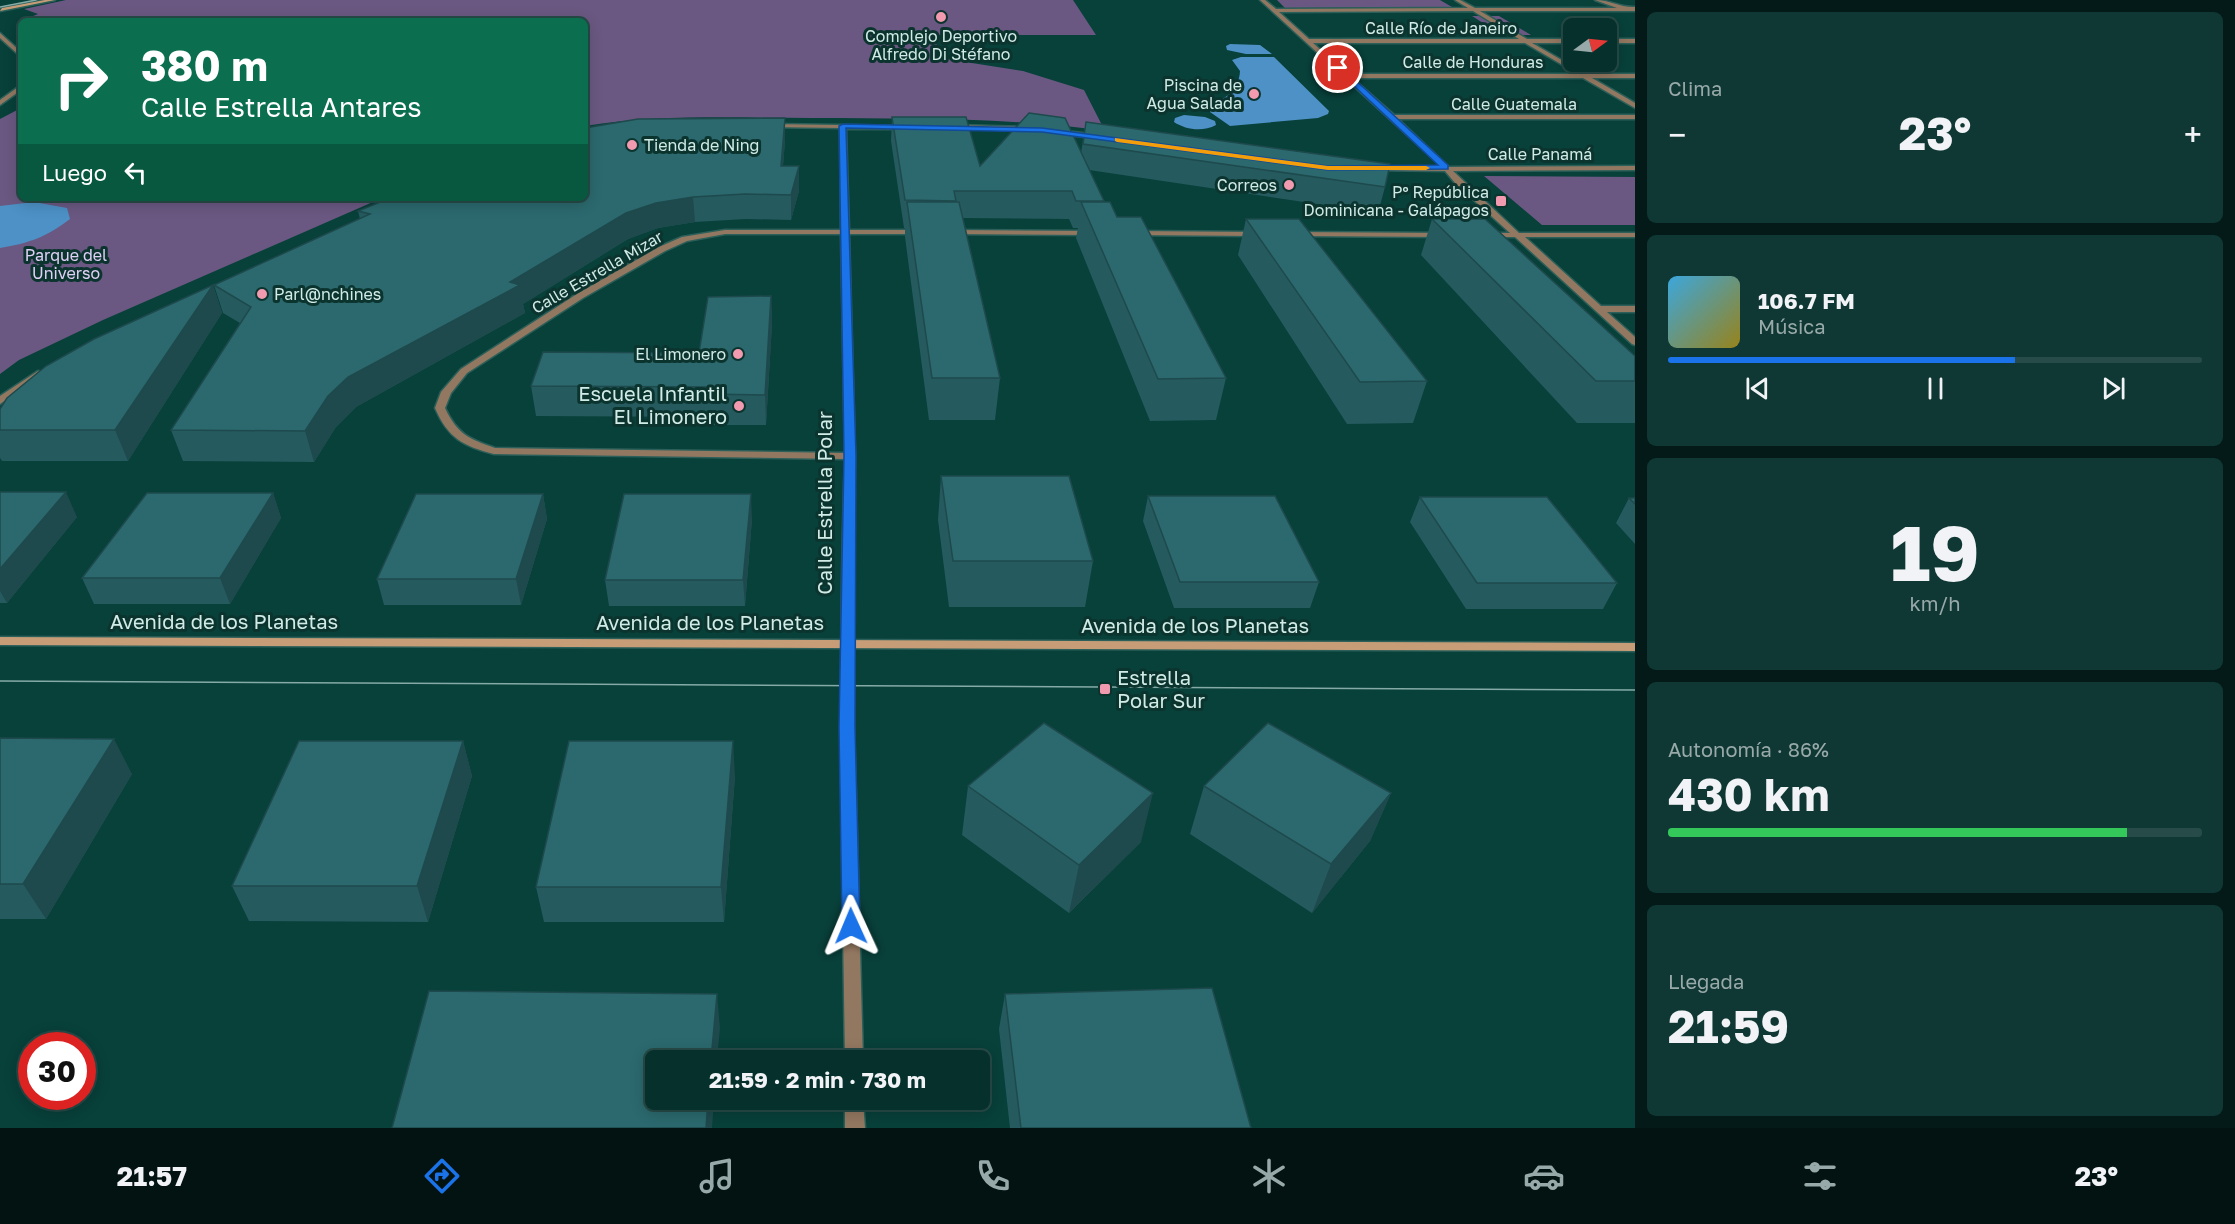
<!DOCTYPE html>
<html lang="es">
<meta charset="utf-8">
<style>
body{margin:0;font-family:"Golos Text",sans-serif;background:#0f3834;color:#f1f3f6;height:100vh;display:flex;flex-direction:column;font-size:22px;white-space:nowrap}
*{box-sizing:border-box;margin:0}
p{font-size:20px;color:#98a9a9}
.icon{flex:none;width:33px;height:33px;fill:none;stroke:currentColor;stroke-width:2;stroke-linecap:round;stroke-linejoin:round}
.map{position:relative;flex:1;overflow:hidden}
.panel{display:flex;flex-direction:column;gap:12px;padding:12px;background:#031a18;width:600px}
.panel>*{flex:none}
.top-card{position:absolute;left:18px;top:18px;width:570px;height:183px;border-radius:9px;box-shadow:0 3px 15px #0003,0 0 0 2px #274b48;background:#0b6e4f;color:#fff;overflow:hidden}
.needle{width:39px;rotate:75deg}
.fabs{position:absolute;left:1563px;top:18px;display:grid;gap:12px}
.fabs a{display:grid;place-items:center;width:54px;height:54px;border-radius:9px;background:#06302c;box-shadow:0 3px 15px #0003,0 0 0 2px #274b48;font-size:30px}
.speed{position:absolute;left:18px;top:1032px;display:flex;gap:12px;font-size:30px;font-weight:700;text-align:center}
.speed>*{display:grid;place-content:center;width:78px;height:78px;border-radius:50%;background:#06302c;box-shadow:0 3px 15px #0003,0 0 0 2px #274b48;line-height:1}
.speed .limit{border:9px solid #d22;background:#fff;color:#111}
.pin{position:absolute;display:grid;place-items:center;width:51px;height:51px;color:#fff;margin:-26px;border:3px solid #fff;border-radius:50%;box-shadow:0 2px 6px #0007}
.me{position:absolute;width:66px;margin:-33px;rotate:359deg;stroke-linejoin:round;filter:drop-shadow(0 0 4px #0008)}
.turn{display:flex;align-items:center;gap:21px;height:126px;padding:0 24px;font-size:27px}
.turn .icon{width:78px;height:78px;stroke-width:2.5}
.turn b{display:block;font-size:42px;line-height:51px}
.then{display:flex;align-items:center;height:57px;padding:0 24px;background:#0003;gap:12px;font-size:22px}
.big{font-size:45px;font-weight:700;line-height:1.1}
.panel .widget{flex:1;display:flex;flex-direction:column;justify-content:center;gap:9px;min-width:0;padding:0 21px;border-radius:9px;background:#0f3834}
.panel .dial{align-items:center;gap:0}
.dial b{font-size:78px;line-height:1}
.song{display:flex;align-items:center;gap:18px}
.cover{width:72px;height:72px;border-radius:9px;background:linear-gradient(135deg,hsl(200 70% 55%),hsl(50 70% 35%))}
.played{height:6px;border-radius:3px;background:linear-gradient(90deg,#1a73e8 65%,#274b48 65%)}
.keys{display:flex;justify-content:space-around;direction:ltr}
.heat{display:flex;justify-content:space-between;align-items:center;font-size:33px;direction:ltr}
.charge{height:9px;border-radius:4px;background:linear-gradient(90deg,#34c759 86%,#274b48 0)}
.trip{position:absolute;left:645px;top:1050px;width:345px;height:60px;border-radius:9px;background:#06302c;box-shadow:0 3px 15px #0003,0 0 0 2px #274b48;font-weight:700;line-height:60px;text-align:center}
.dock{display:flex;height:96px;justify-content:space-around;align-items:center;background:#021312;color:#98a9a9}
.dock .icon{width:42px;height:42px}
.dock .active{color:#1a73e8}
.dock b{font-size:27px;color:#f1f3f6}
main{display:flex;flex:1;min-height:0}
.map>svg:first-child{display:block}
.green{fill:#6a5882}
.water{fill:#4d91c6}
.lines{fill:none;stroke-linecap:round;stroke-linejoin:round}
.street-casing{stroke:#2c5f59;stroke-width:3}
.secondary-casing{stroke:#2c5f59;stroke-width:3}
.street{fill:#937861;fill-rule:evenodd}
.secondary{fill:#c69d76;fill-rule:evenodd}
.tram{stroke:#86aba7;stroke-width:1.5}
.wall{fill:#255a5f}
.shaded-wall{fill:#1e4a4d}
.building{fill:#2b696e;stroke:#1e4a4d;stroke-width:1.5}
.route{fill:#1a73e8;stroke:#114b97;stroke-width:1.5}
.slow{fill:#f59e0b}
.poi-dot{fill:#f29aaf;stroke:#0c342f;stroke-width:2}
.labels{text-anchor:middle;stroke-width:6;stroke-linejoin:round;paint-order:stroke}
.far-street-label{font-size:16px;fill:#d1ebe7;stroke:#0c342f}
.far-poi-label{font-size:16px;fill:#d1ebe7;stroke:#0c342f;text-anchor:end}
.far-park-label{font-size:16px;fill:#e0d0f6;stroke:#0c342f}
.poi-label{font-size:20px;fill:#d1ebe7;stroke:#0c342f;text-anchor:end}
.street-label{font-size:20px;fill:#d1ebe7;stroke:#0c342f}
</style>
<main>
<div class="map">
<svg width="1635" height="1128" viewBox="0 0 1635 1128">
<rect width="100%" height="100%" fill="#08403a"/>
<path class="green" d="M66,0H1073L1096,35H934L940,58L1023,71L1084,90L1105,131C1008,117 911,119 813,118C737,118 660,114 585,126V21H21L38,14L24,9Z
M1277,0H1440L1452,7L1285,8Z
M1472,16H1499L1531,35H1502Z
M21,108V198H382L103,320L19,360L0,374V119Z
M1484,176L1635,177V225H1542Z"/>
<path class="water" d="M1230,44L1260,45L1272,54H1246L1227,50L1226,46Z
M1241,57H1274L1329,111L1328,114L1318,118L1230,126L1210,112V108L1206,107C1223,100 1239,92 1240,71L1232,60Z
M1184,115L1205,117L1215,121L1216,125C1203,132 1186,130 1174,122L1175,118Z
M34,202L67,208L70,219C46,237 30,243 0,248V206Z"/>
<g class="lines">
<defs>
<path id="street" d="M1260,0H1265L1276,9L1468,8L1455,0H1460L1475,8H1617L1595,0C1610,0 1621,8 1635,7V11H1480L1527,39H1574V43H1532L1586,74H1635V78H1592L1635,103V108L1583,78H1352L1394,115H1635V119H1398L1449,167L1635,166V170L1453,171L1519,233H1635V237H1525L1601,306H1635V312H1607L1635,337V345L1632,344L1515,237H1485V233H1510L1456,184L1445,171L1373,170L1371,169L1375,167H1442ZM1473,11L1519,39H1309L1279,12ZM1313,43H1525L1578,74H1348Z
M0,33L21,52V57L0,38Z
M1606,39H1635V43H1606Z
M21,85V90L0,105V100Z
M769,124L909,126L910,127L907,129H846L849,230H921L925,232L921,234H849L855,456L853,578L854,727L863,1060H845C842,860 838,660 845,459L494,454C463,446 448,438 435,408L441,392L461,369L577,294L659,247L682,237L725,230H841L840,128L767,127V125ZM725,234H841L845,453L495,448C469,439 457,434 445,408L451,393L467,373L583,298L665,251L687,241Z
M955,125L1030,127L1033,129L1030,131L953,128L952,127Z
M1057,130L1099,135L1102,137L1099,139L1055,133L1054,132Z
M948,230L1092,231L1096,233L1092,235L951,234L947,232Z
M1131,231L1257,232L1261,234L1257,236L1134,235L1130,233Z
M1293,232L1443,233L1447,235L1443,237L1296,236L1292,234Z
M38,371L41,372V376L0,404V396Z
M845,1100H863L865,1128H845Z"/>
<path id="secondary" d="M45,0H55L0,11L2,8Z
M0,637L1635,643V651L0,645Z"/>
</defs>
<use href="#street" class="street-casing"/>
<use href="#secondary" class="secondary-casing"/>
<use href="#street" class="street"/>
<use href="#secondary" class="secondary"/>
<path class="tram" d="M0,7L36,0
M0,681L1635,690"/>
</g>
<path class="wall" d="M892,117L980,166L1081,153L1086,122L1385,187L1378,213L1089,170L1104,202L1117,217L1226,378L1216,420L1150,421L1076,238L1078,228H1073L1069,219L963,218L1000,378L995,420H929L905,237V228H904L891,141Z
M785,118V141L783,166L799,191L791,220L746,219L695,222L658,228L628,239L523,304L525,313L356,407L336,427L314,462L183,461L171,430L240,323L223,313L214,285L360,219L358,211Z
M1246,219L1427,381L1413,423L1347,424L1238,255Z
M1432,219L1635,356V423H1577L1421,255Z
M213,285L222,313L128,461H2L0,458V409Z
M771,296L772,324L766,425H709L708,417L536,416L531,386L699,353Z
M941,476L1093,561L1085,607H949L938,520Z
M0,492L77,517L7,603H0Z
M273,493L281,518L230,604H94L82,578Z
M543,494L547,519L521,605H384L377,579Z
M1148,496L1319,582L1310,608H1174L1143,521Z
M1420,497L1617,583L1603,609H1466L1410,522Z
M1629,498H1635V544L1616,523Z
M752,519L745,606H609L605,580Z
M0,738L132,774L46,919H0Z
M463,741L472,776L428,922L249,921L232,886Z
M735,776L724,922H544L536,887Z
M968,786L1141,842L1069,913L962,835Z
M1204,786L1391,793L1370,841L1312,913L1190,834Z
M1005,994L1251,1128H1010L999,1029Z"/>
<path class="shaded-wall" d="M785,118V141L781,190V166Z
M799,166V191L791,220V195Z
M693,197L695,222L658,228L628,239L523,304L525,313L356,407L336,427L314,462L305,431L328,396L348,377L626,213L656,203Z
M213,285L222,313L128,461L115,430Z
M771,296L772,324L766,425L765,395Z
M66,492L77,517L7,603L0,591V569Z
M273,493L281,518L230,604L220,578Z
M543,494L547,519L521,605L516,579Z
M751,494L752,519L745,606L743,580Z
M114,739L132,774L46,919L23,884Z
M463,741L472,776L428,922L417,886Z
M733,741L735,776L724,922L721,887Z
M1153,793L1141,842L1069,913L1079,865Z
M1391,793L1370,841L1312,913L1331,864Z
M717,994L720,1028L717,1060H711Z
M708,1100H714L712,1128H706Z"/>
<path class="building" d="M1029,113L1065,118L1104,201H1076L1072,191H954L956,201L905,200L892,117H966L980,166Z
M785,118L781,166H799L791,195L745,194L693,197L656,203L626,213L510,282L520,285L348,377L328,396L305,431L171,430L251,307L214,285L370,214L358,211L390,198H585V128L638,119Z
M1086,122L1390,164L1385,187L1083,144Z
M907,202H959L1000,378H932Z
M1081,202H1110L1117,217H1141L1226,378L1158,379Z
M1246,219H1299L1427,381L1360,382Z
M1432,219H1485L1635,356V381H1596Z
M213,285L115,430H0V409L7,398L46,366L94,339Z
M771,296L765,395L707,394V387L531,386L543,352L699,353L708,297Z
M941,476H1069L1093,561H953Z
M0,492H66L0,569Z
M147,493H273L220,578H82Z
M416,494H543L516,579H377Z
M624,494H751L743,580H605Z
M1148,496H1275L1319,582H1180Z
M1420,497H1547L1617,583H1477Z
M1629,498H1635V504Z
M1044,723L1153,793L1079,865L968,786Z
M1268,723L1391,793L1331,864L1204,786Z
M0,738L114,739L23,884H0Z
M299,741H463L417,886H232Z
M569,741H733L721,887H536Z
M1212,988L1251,1128H1021L1005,994Z
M429,991L717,994L711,1060H656V1100H708L706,1128H392Z"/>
<path class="route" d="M1336,66H1340L1448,165V169L1328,170L1042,132L846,128L856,456L855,727L860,926L858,931L851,933L844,931L842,926L839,727L844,456L839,126L843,124L1042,128L1328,166L1438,165L1336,69Z"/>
<path class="slow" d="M1115,138L1328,166H1426L1430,168L1426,170H1328L1117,142L1115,141Z"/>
<g class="poi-dot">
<circle cx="941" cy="17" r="6"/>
<circle cx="1254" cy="94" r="6"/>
<circle cx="632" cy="145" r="6"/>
<circle cx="1289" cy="185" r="6"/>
<rect x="1495" y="195" width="12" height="12" rx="3"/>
<circle cx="262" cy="294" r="6"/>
<circle cx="738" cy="354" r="6"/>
<circle cx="739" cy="406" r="6"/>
<rect x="1099" y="683" width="12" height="12" rx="3"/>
</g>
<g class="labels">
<g class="far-street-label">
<text x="1441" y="34">Calle Río de Janeiro</text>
<text x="1473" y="68">Calle de Honduras</text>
<text x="1514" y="110">Calle Guatemala</text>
<text x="1540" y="160">Calle Panamá</text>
<text transform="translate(597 272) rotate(-30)" y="6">Calle Estrella Mizar</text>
</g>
<g class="far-poi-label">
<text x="941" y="42" text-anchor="middle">Complejo Deportivo<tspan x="941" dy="18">Alfredo Di Stéfano</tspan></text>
<text x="1242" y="91">Piscina de<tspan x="1242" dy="18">Agua Salada</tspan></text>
<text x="644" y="151" text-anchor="start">Tienda de Ning</text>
<text x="1277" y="191">Correos</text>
<text x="1489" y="198">Pº República<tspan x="1489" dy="18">Dominicana - Galápagos</tspan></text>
<text x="274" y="300" text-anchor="start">Parl@nchines</text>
<text x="726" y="360">El Limonero</text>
</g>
<g class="far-park-label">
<text x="66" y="261">Parque del<tspan x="66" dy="18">Universo</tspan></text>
</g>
<g class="poi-label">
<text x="727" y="401">Escuela Infantil<tspan x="727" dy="23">El Limonero</tspan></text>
<text x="1117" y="685" text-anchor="start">Estrella<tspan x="1117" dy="23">Polar Sur</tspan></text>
</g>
<g class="street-label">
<text transform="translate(825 503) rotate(-90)" y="7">Calle Estrella Polar</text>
<text x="224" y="629">Avenida de los Planetas</text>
<text x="710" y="630">Avenida de los Planetas</text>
<text x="1195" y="633">Avenida de los Planetas</text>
</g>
</g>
</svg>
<div class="fabs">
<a><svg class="needle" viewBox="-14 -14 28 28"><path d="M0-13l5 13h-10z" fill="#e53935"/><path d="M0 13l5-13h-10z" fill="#98a9a9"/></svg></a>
</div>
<div class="speed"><div class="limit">30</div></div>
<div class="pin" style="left:1338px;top:68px;background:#d93025"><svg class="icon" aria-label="arrive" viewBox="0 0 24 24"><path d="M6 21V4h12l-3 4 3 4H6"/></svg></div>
<svg class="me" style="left:851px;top:926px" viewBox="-20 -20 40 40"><path d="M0-17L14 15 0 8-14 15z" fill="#1a73e8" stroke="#fff" stroke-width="4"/></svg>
<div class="trip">21:59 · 2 min · 730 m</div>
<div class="top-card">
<div class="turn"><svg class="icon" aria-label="right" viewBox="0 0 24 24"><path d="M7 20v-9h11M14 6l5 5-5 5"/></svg><div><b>380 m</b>Calle Estrella Antares</div></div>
<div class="then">Luego<svg class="icon" aria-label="left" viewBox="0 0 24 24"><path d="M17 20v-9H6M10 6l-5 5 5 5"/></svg></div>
</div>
</div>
<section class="panel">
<div class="widget"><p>Clima</p>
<div class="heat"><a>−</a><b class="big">23°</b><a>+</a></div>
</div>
<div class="widget">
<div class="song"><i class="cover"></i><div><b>106.7 FM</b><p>Música</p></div></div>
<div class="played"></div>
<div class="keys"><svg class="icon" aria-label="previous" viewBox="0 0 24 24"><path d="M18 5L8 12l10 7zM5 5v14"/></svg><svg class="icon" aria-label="pause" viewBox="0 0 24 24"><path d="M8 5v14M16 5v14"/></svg><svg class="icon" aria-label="next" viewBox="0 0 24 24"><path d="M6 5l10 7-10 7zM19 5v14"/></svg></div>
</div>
<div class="widget dial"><b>19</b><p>km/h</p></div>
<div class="widget"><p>Autonomía · 86%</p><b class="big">430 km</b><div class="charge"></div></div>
<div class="widget"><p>Llegada</p><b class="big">21:59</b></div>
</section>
</main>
<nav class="dock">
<b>21:57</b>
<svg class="icon active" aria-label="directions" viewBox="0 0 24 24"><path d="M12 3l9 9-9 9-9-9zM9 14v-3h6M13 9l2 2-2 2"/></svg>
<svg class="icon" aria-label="music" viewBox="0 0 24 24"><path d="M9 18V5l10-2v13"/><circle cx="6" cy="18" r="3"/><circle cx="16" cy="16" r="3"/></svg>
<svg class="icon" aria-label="phone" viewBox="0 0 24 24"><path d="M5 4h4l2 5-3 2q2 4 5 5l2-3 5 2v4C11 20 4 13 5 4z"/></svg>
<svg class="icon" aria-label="climate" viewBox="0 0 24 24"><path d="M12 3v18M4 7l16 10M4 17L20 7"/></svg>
<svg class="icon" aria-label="car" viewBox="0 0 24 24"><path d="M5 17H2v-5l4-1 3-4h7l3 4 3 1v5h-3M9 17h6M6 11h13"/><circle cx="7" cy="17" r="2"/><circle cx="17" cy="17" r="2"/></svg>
<svg class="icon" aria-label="filters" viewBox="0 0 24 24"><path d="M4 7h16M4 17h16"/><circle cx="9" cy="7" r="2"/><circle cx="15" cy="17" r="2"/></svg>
<b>23°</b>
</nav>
